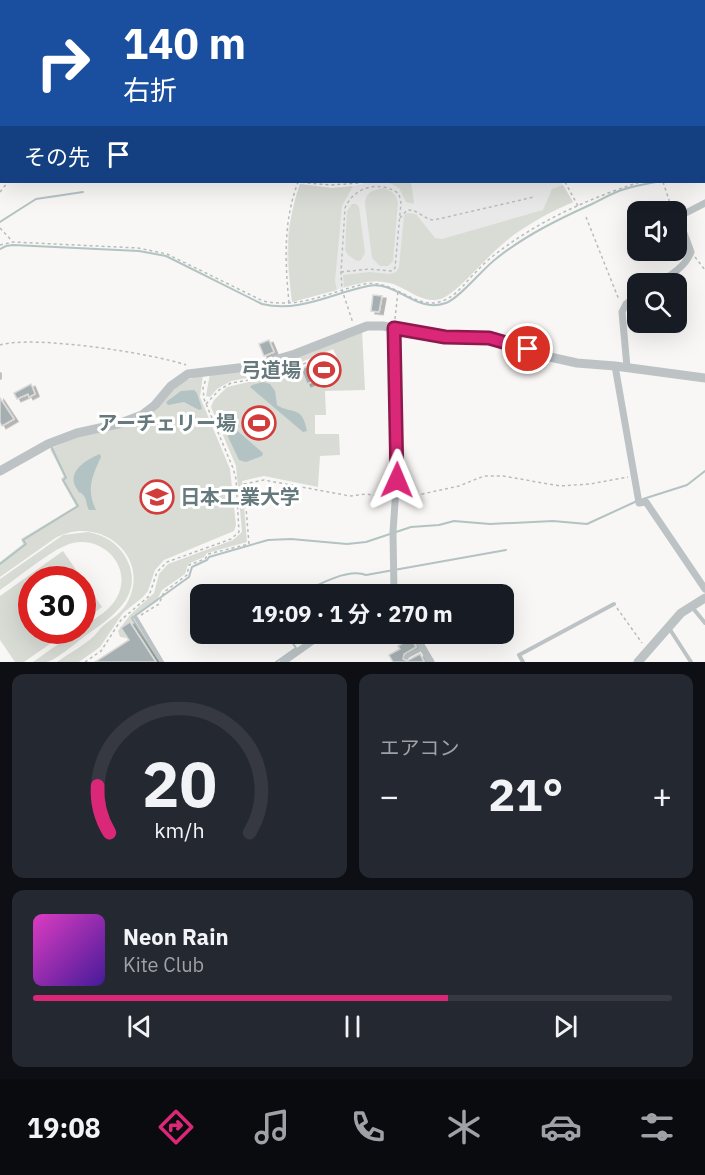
<!DOCTYPE html>
<html lang="ja">
<meta charset="utf-8">
<style>
body{margin:0;font-family:"IBM Plex Sans","Noto Sans JP",sans-serif;background:#242831;color:#f1f3f6;height:100vh;display:flex;flex-direction:column;font-size:22px;white-space:nowrap}
*{box-sizing:border-box;margin:0}
p{font-size:20px;color:#9ea1a6}
.icon{flex:none;width:33px;height:33px;fill:none;stroke:currentColor;stroke-width:2;stroke-linecap:round;stroke-linejoin:round}
.map{position:relative;height:662px;overflow:hidden}
.panel{display:flex;flex-direction:column;gap:12px;padding:12px;background:#0d0f14;flex:1}
.panel>*{flex:none}
.hud{position:absolute;left:0px;top:0px;width:705px;height:183px;box-shadow:0 6px 24px #0002;background:#1a4fa0;color:#fff;overflow:hidden}
.buttons{position:absolute;left:627px;top:201px;display:grid;gap:12px}
.buttons a{display:grid;place-items:center;width:60px;height:60px;border-radius:12px;background:#171b24;box-shadow:0 6px 24px #0002;font-size:30px}
.speed{position:absolute;left:18px;top:566px;display:flex;gap:12px;font-size:30px;font-weight:700;text-align:center}
.speed>*{display:grid;place-content:center;width:78px;height:78px;border-radius:50%;background:#171b24;box-shadow:0 6px 24px #0002;line-height:1}
.speed .limit{border:9px solid #d22;background:#fff;color:#111}
.pin{position:absolute;display:grid;place-items:center;width:51px;height:51px;color:#fff;margin:-26px;border:3px solid #fff;border-radius:50%;box-shadow:0 2px 6px #0007}
.me{position:absolute;width:66px;margin:-33px;rotate:1deg;stroke-linejoin:round;filter:drop-shadow(0 0 4px #0008)}
.turn{display:flex;align-items:center;gap:21px;height:126px;padding:0 24px;font-size:27px}
.turn .icon{width:78px;height:78px;stroke-width:2.5}
.turn b{display:block;font-size:42px;line-height:51px}
.then{display:flex;align-items:center;height:57px;padding:0 24px;background:#0003;gap:12px;font-size:22px}
.big{font-size:45px;font-weight:700;line-height:1.1}
.panel .card{flex:1;display:flex;flex-direction:column;justify-content:center;gap:9px;min-width:0;padding:0 21px;border-radius:12px;background:#242831}
.panel .dial{align-items:center;gap:0}
.dial svg{height:156px;overflow:visible;fill:none;stroke:#363941;stroke-width:7;stroke-linecap:round;text-anchor:middle}
.dial text{fill:#f1f3f6;stroke:none}
.song{display:flex;align-items:center;gap:18px}
.cover{width:72px;height:72px;border-radius:9px;background:linear-gradient(135deg,hsl(310 70% 55%),hsl(260 70% 35%))}
.played{height:6px;border-radius:3px;background:linear-gradient(90deg,#db2777 65%,#363941 65%)}
.keys{display:flex;justify-content:space-around;direction:ltr}
.heat{display:flex;justify-content:space-between;align-items:center;font-size:33px;direction:ltr}
.panel .tiles{flex:1;display:grid;gap:12px;grid-template-columns:1fr 1fr}
.card:last-child{grid-column:span 2}
.trip{position:absolute;left:190px;top:584px;width:324px;height:60px;border-radius:12px;background:#171b24;box-shadow:0 6px 24px #0002;font-weight:700;line-height:60px;text-align:center}
.tabs{display:flex;height:96px;justify-content:space-around;align-items:center;background:#090b0e;color:#9ea1a6}
.tabs .icon{width:42px;height:42px}
.tabs .selected{color:#db2777}
.tabs b{font-size:27px;color:#f1f3f6}
.map>svg:first-child{display:block}
.built{fill:#e9e9e9}
.green{fill:#d9dcd5}
.water{fill:#b3c3c3}
.lines{fill:none;stroke-linecap:round;stroke-linejoin:round}
.stream{stroke:#b3c3c3;stroke-width:2}
.river{stroke:#b3c3c3;stroke-width:14}
.building{fill:#a5afb2;stroke:#d9d9d8;stroke-width:1.5;filter:url(#shadow)}
.path{stroke:#b8bcbe;stroke-width:1.5;stroke-dasharray:3 3;stroke-linecap:butt}
.service{stroke:#bdc3c5;stroke-width:4}
.pedestrian{stroke:#bdc3c5;stroke-width:5}
.minor{stroke:#bdc3c5;stroke-width:7}
.tertiary{stroke:#bdc3c5;stroke-width:9}
.route-casing{stroke:#8e194d;stroke-width:15}
.route{stroke:#db2777;stroke-width:10}
.labels{text-anchor:middle;stroke-width:6;stroke-linejoin:round;paint-order:stroke}
.poi-label{font-size:20px;font-weight:bold;fill:#66797d;stroke:#fff;text-anchor:end}
</style>
<div class="map">
<svg width="705" height="662" viewBox="0 0 705 662">
<defs>
<filter id="shadow"><feDropShadow dx="4" dy="2.5" stdDeviation="0" flood-color="#0004"/></filter>
</defs>
<rect width="100%" height="100%" fill="#f8f7f5"/>
<path class="built" d="M363,182H561L573,202L547,214L515,234L480,264L455,290L440,299L429,300L393,284L375,281L366,282L292,302L287,261L288,230L300,184L332,188L353,186L363,184Z"/>
<path class="green" d="M37,0H341L342,1L36,2Z
M388,182H411L414,202L413,204L406,202L399,188Z
M300,184L332,188L353,186L342,206L335,281L337,290L292,302C287,259 285,225 300,184Z
M563,185L573,202C548,213 523,226 502,244C487,257 456,294 441,299C423,304 409,290 394,284C377,278 360,283 344,287L343,275L370,272L390,274L396,272L399,267L404,215L407,213L416,214L435,238L442,239L543,210L552,189Z
M383,188C392,191 396,193 398,203L393,261L388,266H380L372,258L365,204C366,191 372,191 383,188Z
M352,204H356L359,207L365,253L361,260L357,261L348,255L345,250L347,211Z
M362,330L365,390L325,391L326,415H315V434H339L340,455L320,456L318,487L264,476L242,481L247,542L207,553L204,557L188,564L185,574L162,590L156,602L132,618L159,662H143L127,638L120,637L118,631L130,615L154,593L159,574L168,564L233,540L242,532L236,466L211,407L214,400L227,387L295,371L327,357L333,359L337,357L333,349L294,365L263,375L231,381L217,389L210,397L206,396L210,373C260,375 315,347 362,330Z
M203,375L200,397L230,469L236,525L234,531L164,560L155,570L148,591L143,597L123,613L100,647L79,662H57C69,653 84,646 95,635C98,632 100,628 104,625C114,617 124,611 129,599C150,552 95,514 54,539L0,577V562L23,544L21,539L76,506L61,479L64,476L50,449L79,436L128,424L183,381Z
M88,532C104,535 116,542 125,556C147,595 112,617 85,636C76,643 56,660 47,662C42,662 37,662 33,662L78,630H82L83,627C95,618 110,611 117,597C133,568 104,536 73,543C54,547 18,578 0,590V579L63,535Z
M63,551L102,607L83,621L82,579H32V630H70L24,662H15L0,640V596Z"/>
<path class="water" d="M263,382L270,384L275,391L277,405C292,415 302,404 307,431L303,432L250,387L252,385Z
M194,390L197,393L202,409L199,410L184,402L168,405L166,402L181,391Z
M225,420L263,453L262,456L246,462L239,460L221,422Z
M100,454L101,457C92,476 86,490 96,510H89C86,505 87,500 84,496C79,490 81,496 77,489C65,472 87,459 100,454Z"/>
<g class="lines">
<path class="stream" d="M375,2L379,0
M0,157L2,156
M704,163H705
M0,222L36,199L83,192
M0,249L6,246L13,245L139,251L166,256L262,304C300,313 332,293 368,286C397,280 415,314 446,303C460,298 482,269 497,258C526,235 559,219 592,204C602,199 614,192 625,189C635,186 646,184 656,182
M643,499L687,485L705,471
M0,564L26,544L23,540L78,506L63,480L66,478L51,446
M300,594C317,585 348,568 366,575L506,550
M159,662L132,618L189,577L192,567L207,560L209,557L268,540L291,539L347,544L366,542L411,527L439,525L454,521L490,524L553,521L587,524L637,501
M276,662L296,648L286,633"/>
<path class="river" d="M16,2L18,0
M0,23L2,21"/>
</g>
<path class="building" d="M373,295L382,296L379,312L371,311Z
M269,340L274,352L264,356L259,344Z
M308,366L314,381L307,384L301,369Z
M31,384L35,394L29,397L28,394L17,399L14,393Z
M0,398L14,419L2,426L0,422Z
M130,622L156,662H95L129,640L121,628Z
M411,638L416,647L404,654L403,659L407,661L420,654L424,662H393L389,655L400,649L398,646Z"/>
<g class="lines">
<path class="path" d="M102,0L103,2
M5,2L6,0
M201,2V0
M609,2L611,0
M0,9L2,7
M704,15H705
M704,101L705,103
M704,158L705,157
M565,182L578,206
M663,182L673,212
M0,192L8,182
M586,217L619,300
M400,218L407,210C418,209 423,219 434,220L534,197
M0,228L12,241
M0,245L13,242L138,248L167,254L263,301C302,309 328,292 365,284C392,279 416,309 439,302C456,298 465,282 477,271C485,262 495,254 505,247C545,218 593,197 640,182
M695,257L705,270
M341,272L369,269L392,271L395,268L401,203L399,194C381,180 354,186 345,208L341,272L342,290L353,323
M289,303C285,260 283,223 298,182L331,185L360,183V182
M395,319L398,291
M0,345C33,335 151,353 186,365
M206,404L219,390L231,383L262,378L294,368L329,353
M404,498L459,486L484,476H503L560,486L590,484L628,477
M617,608L642,643
M141,615L159,604L164,592L187,575L189,565L205,559L208,554L249,544L244,484L264,480L350,496L367,494L387,498
M85,662L101,651L121,620L149,596L157,572L167,562L231,539L239,532L236,479L233,468L204,399L203,388L206,379"/>
<path class="service" d="M0,83H2
M0,374V378
M692,607L705,623
M136,618L162,662
M669,628L691,662
M406,657L423,648
M523,662L519,655L614,604"/>
<path class="pedestrian" d="M83,2L89,0
M0,77H2"/>
<path class="minor" d="M657,284C670,276 686,266 691,252L678,217L705,203
M394,328L398,459L393,532L394,594
M615,366L639,503L646,502L705,589
M627,367L622,312L626,304L638,295
M414,633L431,662
M283,662L324,633"/>
<path class="tertiary" d="M0,471L48,444L77,433L118,424L142,415L155,405L171,386L188,374L255,366L295,354L367,326H383L445,337L489,338L506,341L550,357L577,363L615,366L705,378
M638,662L681,613L705,598"/>
</g>
<g class="lines">
<defs>
<path id="route" d="M397,480L394,328L445,337L489,338L528,349"/>
</defs>
<use href="#route" class="route-casing"/>
<use href="#route" class="route"/>
</g>
<defs>
<symbol id="stadium-ring" viewBox="-11 -11 22 22"><circle r="9.5" fill="#fff" stroke="#d23d3b" stroke-width="1.5"/><path d="M0-5a6.5 5 0 1 0 0 10a6.5 5 0 1 0 0-10ZM-3.5-1.8h7v3.6h-7Z" fill="#d23d3b"/></symbol>
<symbol id="university-ring" viewBox="-11 -11 22 22"><circle r="9.5" fill="#fff" stroke="#d23d3b" stroke-width="1.5"/><path d="M0-5L7-2L0 1L-7-2ZM-4 1L0 2.5L4 1V4Q0 6-4 4Z" fill="#d23d3b"/></symbol>
</defs>
<g fill-rule="evenodd">
<use href="#stadium-ring" x="305" y="351" width="38" height="38"/>
<use href="#stadium-ring" x="240" y="404" width="38" height="38"/>
<use href="#university-ring" x="138" y="478" width="38" height="38"/>
</g>
<g class="labels">
<g class="poi-label">
<text x="301" y="377">弓道場</text>
<text x="236" y="430">アーチェリー場</text>
<text x="180" y="504" text-anchor="start">日本工業大学</text>
</g>
</g>
</svg>
<div class="buttons">
<a><svg class="icon" aria-label="sound" viewBox="0 0 24 24"><path d="M4 9h4l5-4v14l-5-4H4zM17 9q2 3 0 6"/></svg></a>
<a><svg class="icon" aria-label="search" viewBox="0 0 24 24"><circle cx="10" cy="10" r="6"/><path d="M15 15l6 6"/></svg></a>
</div>
<div class="speed"><div class="limit">30</div></div>
<div class="pin" style="left:528px;top:349px;background:#d93025"><svg class="icon" aria-label="arrive" viewBox="0 0 24 24"><path d="M6 21V4h12l-3 4 3 4H6"/></svg></div>
<svg class="me" style="left:397px;top:480px" viewBox="-20 -20 40 40"><path d="M0-17L14 15 0 8-14 15z" fill="#db2777" stroke="#fff" stroke-width="4"/></svg>
<div class="trip">19:09 · 1 分 · 270 m</div>
<div class="hud">
<div class="turn"><svg class="icon" aria-label="right" viewBox="0 0 24 24"><path d="M7 20v-9h11M14 6l5 5-5 5"/></svg><div><b>140 m</b>右折</div></div>
<div class="then">その先<svg class="icon" aria-label="arrive" viewBox="0 0 24 24"><path d="M6 21V4h12l-3 4 3 4H6"/></svg></div>
</div>
</div>
<section class="panel">
<div class="tiles">
<div class="card dial"><svg viewBox="0 0 100 80">
<path d="M14 69A42 42 0 1 1 86 69"/>
<path d="M14 69A42 42 0 0 1 8 45" stroke="#db2777"/>
<text x="50" y="56" font-size="32" font-weight="700">20</text>
<text x="50" y="72" font-size="11">km/h</text>
</svg></div>
<div class="card"><p>エアコン</p>
<div class="heat"><a>−</a><b class="big">21°</b><a>+</a></div>
</div>
<div class="card">
<div class="song"><i class="cover"></i><div><b>Neon Rain</b><p>Kite Club</p></div></div>
<div class="played"></div>
<div class="keys"><svg class="icon" aria-label="previous" viewBox="0 0 24 24"><path d="M18 5L8 12l10 7zM5 5v14"/></svg><svg class="icon" aria-label="pause" viewBox="0 0 24 24"><path d="M8 5v14M16 5v14"/></svg><svg class="icon" aria-label="next" viewBox="0 0 24 24"><path d="M6 5l10 7-10 7zM19 5v14"/></svg></div>
</div>
</div>
</section>
<nav class="tabs">
<b>19:08</b>
<svg class="icon selected" aria-label="directions" viewBox="0 0 24 24"><path d="M12 3l9 9-9 9-9-9zM9 14v-3h6M13 9l2 2-2 2"/></svg>
<svg class="icon" aria-label="music" viewBox="0 0 24 24"><path d="M9 18V5l10-2v13"/><circle cx="6" cy="18" r="3"/><circle cx="16" cy="16" r="3"/></svg>
<svg class="icon" aria-label="phone" viewBox="0 0 24 24"><path d="M5 4h4l2 5-3 2q2 4 5 5l2-3 5 2v4C11 20 4 13 5 4z"/></svg>
<svg class="icon" aria-label="climate" viewBox="0 0 24 24"><path d="M12 3v18M4 7l16 10M4 17L20 7"/></svg>
<svg class="icon" aria-label="car" viewBox="0 0 24 24"><path d="M5 17H2v-5l4-1 3-4h7l3 4 3 1v5h-3M9 17h6M6 11h13"/><circle cx="7" cy="17" r="2"/><circle cx="17" cy="17" r="2"/></svg>
<svg class="icon" aria-label="filters" viewBox="0 0 24 24"><path d="M4 7h16M4 17h16"/><circle cx="9" cy="7" r="2"/><circle cx="15" cy="17" r="2"/></svg>
</nav>
